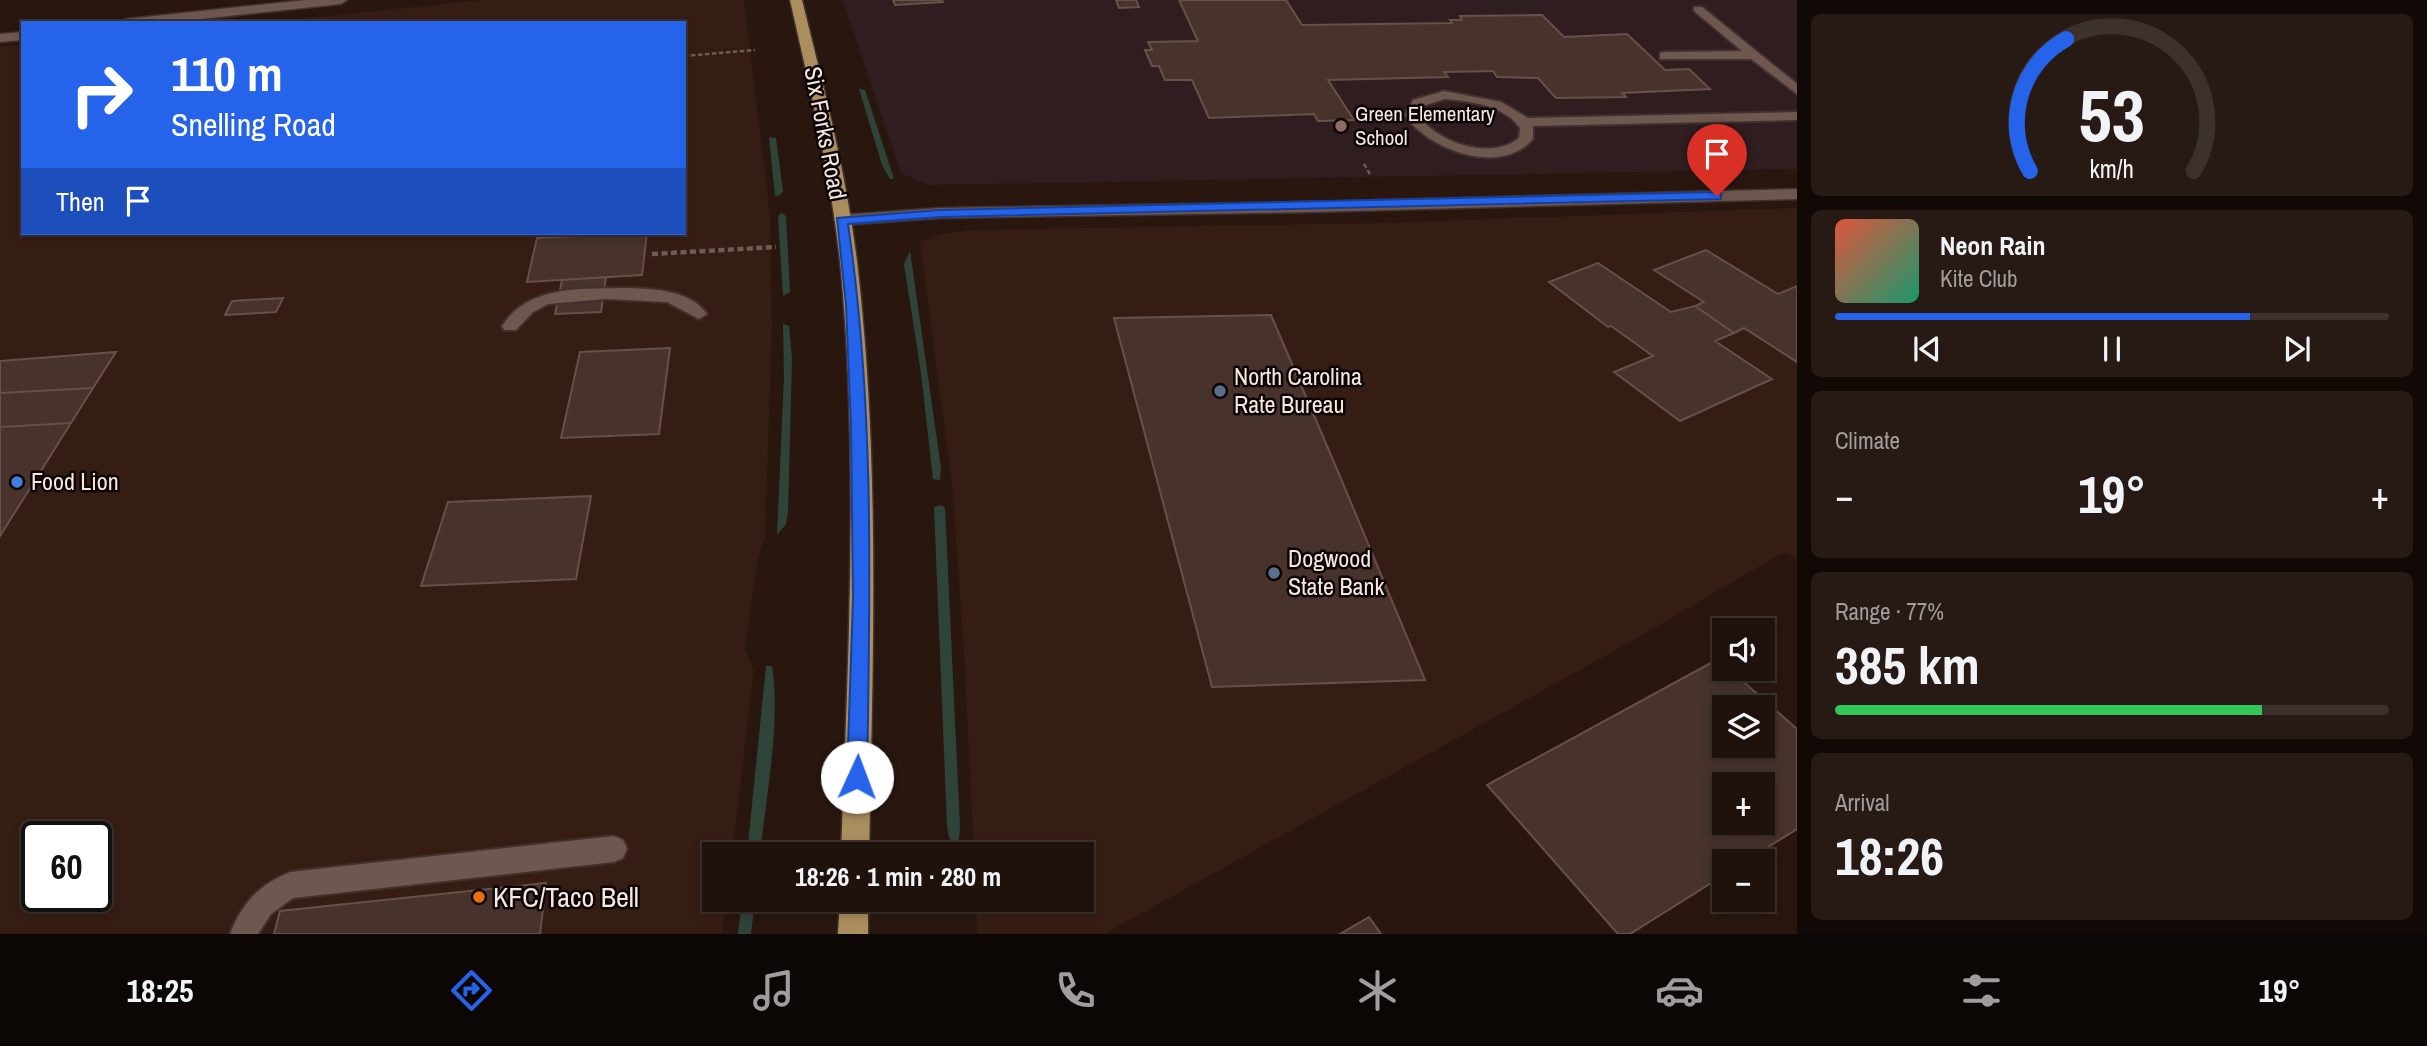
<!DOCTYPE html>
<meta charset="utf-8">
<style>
body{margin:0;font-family:"Archivo Narrow",sans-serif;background:#271a14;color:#f1f3f6;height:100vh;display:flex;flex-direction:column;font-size:26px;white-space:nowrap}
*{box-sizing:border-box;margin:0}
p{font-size:23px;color:#a19d9d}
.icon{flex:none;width:38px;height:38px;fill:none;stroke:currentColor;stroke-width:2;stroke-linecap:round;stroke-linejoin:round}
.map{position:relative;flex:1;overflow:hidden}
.side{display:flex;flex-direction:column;gap:14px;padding:14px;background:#110906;width:630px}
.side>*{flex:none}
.banner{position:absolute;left:21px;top:21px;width:665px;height:214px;border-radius:0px;box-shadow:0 4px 10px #0003,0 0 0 2px #3c312c;background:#2563eb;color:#fff;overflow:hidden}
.tools{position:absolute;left:1712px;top:618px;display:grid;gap:14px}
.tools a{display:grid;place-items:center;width:63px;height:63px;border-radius:0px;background:#1f110b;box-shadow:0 4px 10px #0003,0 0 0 2px #3c312c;font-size:35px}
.speed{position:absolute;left:21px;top:821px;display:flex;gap:14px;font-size:35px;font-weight:700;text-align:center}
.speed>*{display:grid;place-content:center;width:91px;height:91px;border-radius:50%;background:#1f110b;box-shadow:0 4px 10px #0003,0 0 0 2px #3c312c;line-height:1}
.speed .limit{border:4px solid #111;border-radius:10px;background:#fff;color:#111}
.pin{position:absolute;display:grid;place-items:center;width:60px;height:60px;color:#fff;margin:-72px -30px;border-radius:50% 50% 50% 0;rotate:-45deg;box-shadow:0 0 7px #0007}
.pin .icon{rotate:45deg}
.me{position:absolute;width:77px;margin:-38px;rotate:2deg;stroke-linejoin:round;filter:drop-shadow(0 0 5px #0008)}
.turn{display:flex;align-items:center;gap:24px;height:147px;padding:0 35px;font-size:32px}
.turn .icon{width:91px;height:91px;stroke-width:2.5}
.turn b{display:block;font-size:49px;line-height:60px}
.then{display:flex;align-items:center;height:66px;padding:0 35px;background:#0003;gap:14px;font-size:26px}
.big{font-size:52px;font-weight:800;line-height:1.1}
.side .widget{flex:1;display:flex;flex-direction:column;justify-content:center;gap:10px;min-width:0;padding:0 24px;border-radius:10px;background:#271a14}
.side .dial{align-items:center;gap:0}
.dial svg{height:182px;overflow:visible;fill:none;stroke:#3c312c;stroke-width:7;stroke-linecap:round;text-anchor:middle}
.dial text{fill:#f1f3f6;stroke:none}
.song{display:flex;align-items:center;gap:21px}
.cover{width:84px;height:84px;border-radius:10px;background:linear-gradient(135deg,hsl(10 70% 55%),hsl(160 70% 35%))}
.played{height:7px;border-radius:4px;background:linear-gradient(90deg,#2563eb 75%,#3c312c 75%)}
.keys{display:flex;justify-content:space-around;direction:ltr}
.heat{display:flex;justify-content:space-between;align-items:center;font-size:38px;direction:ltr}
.charge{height:10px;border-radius:5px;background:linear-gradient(90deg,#34c759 77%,#3c312c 0)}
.trip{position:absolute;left:702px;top:842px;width:392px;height:70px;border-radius:0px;background:#1f110b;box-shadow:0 4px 10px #0003,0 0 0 2px #3c312c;font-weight:800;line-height:70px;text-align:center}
.dock{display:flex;height:112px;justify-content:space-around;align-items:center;background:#0c0704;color:#a19d9d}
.dock .icon{width:49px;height:49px}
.dock .current{color:#2563eb}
.dock b{font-size:32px;color:#f1f3f6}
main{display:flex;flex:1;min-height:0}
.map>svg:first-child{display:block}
.built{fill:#361d13;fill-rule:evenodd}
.education{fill:#301d20}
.green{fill:#2f4438}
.building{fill:#47322c;stroke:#675049;stroke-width:2;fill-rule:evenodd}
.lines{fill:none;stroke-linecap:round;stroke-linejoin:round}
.lane-casing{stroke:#3f312d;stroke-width:4}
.street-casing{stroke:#3f312d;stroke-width:3}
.primary-casing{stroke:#3f312d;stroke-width:3}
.path-far1{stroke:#6d5c55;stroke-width:2.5;stroke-dasharray:4.5 2.5;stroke-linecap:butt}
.path{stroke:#6d5c55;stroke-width:4.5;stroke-dasharray:6 3.5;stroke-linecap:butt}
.lane{fill:#6e574e;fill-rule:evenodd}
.street{fill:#6e574e;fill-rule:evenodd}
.primary{fill:#aa8e5e;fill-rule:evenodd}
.route{fill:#2563eb;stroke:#184099;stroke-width:2}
.education-dot{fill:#8d6e63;stroke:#0c0503;stroke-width:2.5}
.service-dot{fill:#5c6f8a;stroke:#0c0503;stroke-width:2.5}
.shop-dot{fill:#3f7fe0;stroke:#0c0503;stroke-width:2.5}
.food-dot{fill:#e8710a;stroke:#0c0503;stroke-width:2.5}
.labels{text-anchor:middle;stroke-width:5;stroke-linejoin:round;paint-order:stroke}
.far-poi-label{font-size:21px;fill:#f5e7e2;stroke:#0c0503;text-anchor:start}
.street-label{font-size:24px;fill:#f5e7e2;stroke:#0c0503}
.poi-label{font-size:24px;fill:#f5e7e2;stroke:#0c0503;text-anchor:start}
.near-poi-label{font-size:28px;fill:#f5e7e2;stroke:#0c0503;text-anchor:start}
</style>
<main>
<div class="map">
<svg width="1797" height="934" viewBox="0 0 1797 934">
<rect width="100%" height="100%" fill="#29170f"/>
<path class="built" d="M483,0H744L770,216L772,325L765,537L757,562L745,649L754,669L732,854H714V900H727L722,934H0V47L23,44V233H684V23H261ZM37,836H96V896H37Z
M1797,208V559L1786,553L1777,556L1630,642L1104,934H977L976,900H1082V854H974L964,650L952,484L920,242L942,234L972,230L1384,223Z"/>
<path class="education" d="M843,0H1797V169L928,185L901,173Z"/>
<path class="green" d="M859,89L865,90L894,179H890L882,165Z
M769,137L776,138L783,191L780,195L775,196Z
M782,213L786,216L790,292L783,296L778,216Z
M910,251L941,468L940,480L933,479L921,373L904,264Z
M783,324L789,326L792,358L788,513L786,524L777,535L784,377Z
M942,505L945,508L960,828L958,851L949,837L947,826L934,507Z
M766,666H772C781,721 766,797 760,854H747Z
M742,900H755L751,934H738Z"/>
<path class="building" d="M893,0H942L943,2L895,5Z
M1116,0H1136L1139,7L1119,8Z
M1179,0H1286L1302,25L1452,23L1450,20H1462L1460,16L1542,15L1564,37L1627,34L1665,70L1689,69L1710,89L1622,93L1626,97L1556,98L1538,78L1497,77L1493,71L1444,72L1448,77L1328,80L1354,120L1318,121L1314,114L1209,118L1192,80H1165L1159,66H1152L1145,50H1152L1148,42L1198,41Z
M647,233L642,275L527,282L537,238Z
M1706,250L1778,294L1797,286V362L1744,328L1734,333L1695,306L1704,302L1654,270Z
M1598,263L1671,312L1695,306L1734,333L1715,341L1772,379L1680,421L1614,372L1653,356L1611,326L1608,327L1549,282Z
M606,277L601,312L555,314L562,280Z
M283,298L276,312L225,315L232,301Z
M1271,315L1339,474L1425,680L1212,687L1114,318Z
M670,348L659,434L561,438L580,352Z
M116,352L93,388L0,393V361Z
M93,388L71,423L0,427V393Z
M71,423L0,536V427Z
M591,496L576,579L421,586L448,502Z
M1718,659L1724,665V668H1728L1797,729V829L1746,861H1724V875L1630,934H1618L1487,785ZM1724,707H1762V746H1724ZM1724,784H1762V822H1724Z
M546,883L540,934H274L280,911Z
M1369,917L1381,934H1340Z"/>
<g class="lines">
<defs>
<path id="lane" d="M1694,7H1702L1797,84V94L1751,59H1660V53L1664,52L1742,51L1694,11Z
M1444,91L1501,102L1528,118L1797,112V120L1533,126V139C1501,177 1428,150 1405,115L1413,100ZM1445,99C1471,101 1505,106 1520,128L1519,138C1491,161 1438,143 1418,115L1423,106Z
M628,288C655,289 690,290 707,314L699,319L667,302L606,299L548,304L533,312L516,330H504L502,326C529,284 584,289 628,288Z
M614,836L623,840L627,849L623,858L614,862L293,898L271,914L258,934H230C242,903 259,885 290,872Z"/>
<path id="street" d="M306,0H347L341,4L164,23H120L126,19Z
M23,32V40L0,42V34Z
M1797,189V199L1314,212L940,218L842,225L834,220L842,215L940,208L1314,202Z"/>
<path id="primary" d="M790,0H802C824,89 848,179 858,270C880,464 873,660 869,854H841C848,660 859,464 841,271C832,179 810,89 790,0Z
M840,900H868V934H838Z"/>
</defs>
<use href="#lane" class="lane-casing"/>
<use href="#street" class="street-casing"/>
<use href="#primary" class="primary-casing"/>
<path class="path-far1" d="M684,56L755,50
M1364,164L1371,176"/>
<path class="path" d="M652,254L776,247"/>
<use href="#lane" class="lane"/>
<use href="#street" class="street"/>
<use href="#primary" class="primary"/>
</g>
<path class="route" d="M1717,192L1721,193V199L940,217L848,224C875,407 870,593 867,777L864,784L857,787L850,784L847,777L853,598L851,426L846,305L837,218L940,210Z"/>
<circle class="education-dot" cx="1341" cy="126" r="7"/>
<g class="service-dot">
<circle cx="1220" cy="391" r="7"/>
<circle cx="1274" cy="573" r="7"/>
</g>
<circle class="shop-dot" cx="17" cy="482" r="7"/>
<circle class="food-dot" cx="479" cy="897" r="7"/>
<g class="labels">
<g class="far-poi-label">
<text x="1355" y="121">Green Elementary<tspan x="1355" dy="24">School</tspan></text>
</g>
<g class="street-label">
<text transform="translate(825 133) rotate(79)" y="8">Six Forks Road</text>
</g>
<g class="poi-label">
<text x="1234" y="385">North Carolina<tspan x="1234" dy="28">Rate Bureau</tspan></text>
<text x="31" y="490">Food Lion</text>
<text x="1288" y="567">Dogwood<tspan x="1288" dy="28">State Bank</tspan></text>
</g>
<g class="near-poi-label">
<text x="493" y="907">KFC/Taco Bell</text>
</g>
</g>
</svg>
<div class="tools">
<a><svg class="icon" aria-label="sound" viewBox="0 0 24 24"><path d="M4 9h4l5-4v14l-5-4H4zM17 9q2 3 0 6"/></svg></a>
<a><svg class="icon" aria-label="layers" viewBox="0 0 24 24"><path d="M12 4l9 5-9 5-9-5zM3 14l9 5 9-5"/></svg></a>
<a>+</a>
<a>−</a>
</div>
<div class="speed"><div class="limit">60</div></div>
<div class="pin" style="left:1717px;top:196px;background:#d93025"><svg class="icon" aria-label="arrive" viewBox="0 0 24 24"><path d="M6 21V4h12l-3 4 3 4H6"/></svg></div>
<svg class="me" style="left:857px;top:777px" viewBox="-20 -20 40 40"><circle r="19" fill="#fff"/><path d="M0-13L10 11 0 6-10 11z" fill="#2563eb"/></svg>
<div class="trip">18:26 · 1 min · 280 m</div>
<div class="banner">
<div class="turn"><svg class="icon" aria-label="right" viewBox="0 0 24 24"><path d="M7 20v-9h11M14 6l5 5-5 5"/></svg><div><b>110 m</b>Snelling Road</div></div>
<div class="then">Then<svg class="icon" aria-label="arrive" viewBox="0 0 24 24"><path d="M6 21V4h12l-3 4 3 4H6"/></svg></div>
</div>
</div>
<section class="side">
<div class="widget dial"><svg viewBox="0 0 100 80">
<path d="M14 69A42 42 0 1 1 86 69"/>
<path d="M14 69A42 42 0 0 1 30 11" stroke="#2563eb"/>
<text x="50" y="56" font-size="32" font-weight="700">53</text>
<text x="50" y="72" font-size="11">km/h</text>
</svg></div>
<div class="widget">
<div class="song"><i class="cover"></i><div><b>Neon Rain</b><p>Kite Club</p></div></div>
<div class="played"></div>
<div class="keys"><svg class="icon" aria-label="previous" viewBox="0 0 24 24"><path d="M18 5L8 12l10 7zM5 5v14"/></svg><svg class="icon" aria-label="pause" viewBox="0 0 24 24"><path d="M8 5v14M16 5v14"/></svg><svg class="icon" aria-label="next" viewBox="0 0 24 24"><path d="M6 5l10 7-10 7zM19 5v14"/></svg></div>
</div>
<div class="widget"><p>Climate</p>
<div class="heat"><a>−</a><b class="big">19°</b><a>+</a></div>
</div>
<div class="widget"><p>Range · 77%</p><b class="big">385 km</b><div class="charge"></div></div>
<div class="widget"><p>Arrival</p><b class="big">18:26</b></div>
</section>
</main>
<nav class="dock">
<b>18:25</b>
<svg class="icon current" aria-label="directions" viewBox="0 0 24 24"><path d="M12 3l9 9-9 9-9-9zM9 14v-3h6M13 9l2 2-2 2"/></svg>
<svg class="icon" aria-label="music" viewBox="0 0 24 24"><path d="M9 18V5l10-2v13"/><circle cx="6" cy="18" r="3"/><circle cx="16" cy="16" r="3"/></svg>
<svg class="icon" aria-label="phone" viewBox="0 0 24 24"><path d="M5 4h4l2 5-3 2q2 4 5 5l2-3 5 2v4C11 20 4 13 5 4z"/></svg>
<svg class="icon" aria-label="climate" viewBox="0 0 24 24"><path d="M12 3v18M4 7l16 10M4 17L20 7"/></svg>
<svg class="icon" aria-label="car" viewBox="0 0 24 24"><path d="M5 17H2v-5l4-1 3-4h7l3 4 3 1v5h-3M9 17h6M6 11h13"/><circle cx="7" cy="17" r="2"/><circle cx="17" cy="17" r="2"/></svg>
<svg class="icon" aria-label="filters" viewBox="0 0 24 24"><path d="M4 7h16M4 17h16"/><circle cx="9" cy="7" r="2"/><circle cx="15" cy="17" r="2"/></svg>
<b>19°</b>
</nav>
